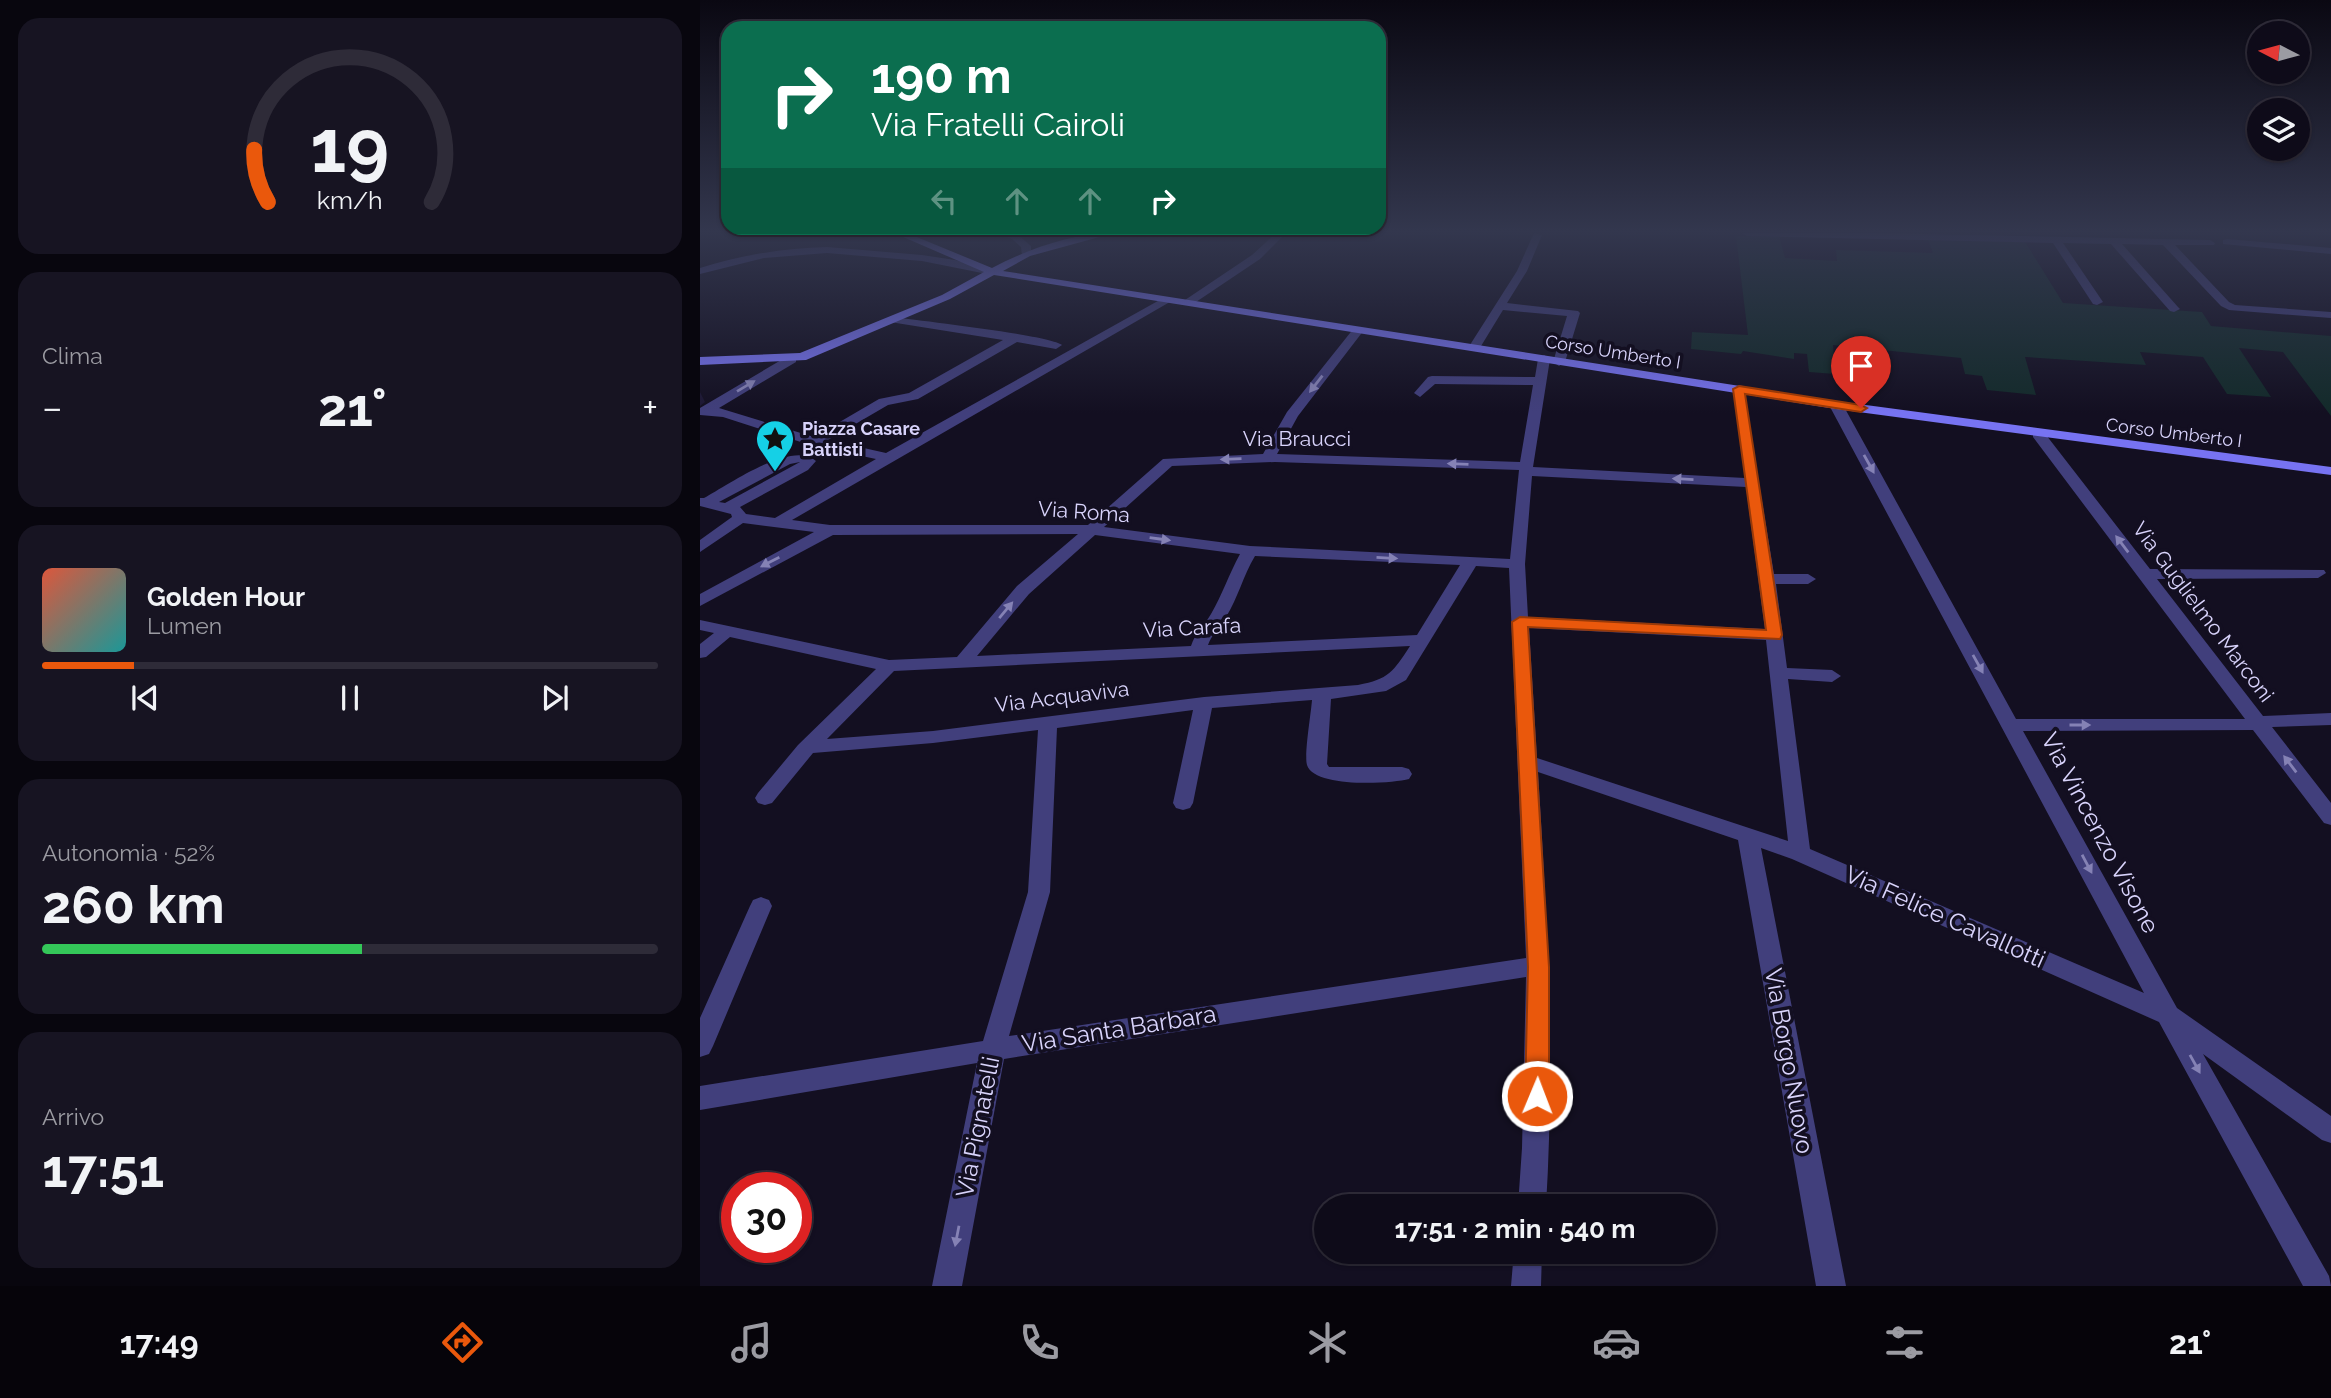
<!DOCTYPE html>
<html lang="it">
<meta charset="utf-8">
<style>
body{margin:0;font-family:Raleway,sans-serif;background:#171422;color:#f1f3f6;height:100vh;display:flex;flex-direction:column;font-size:26px;white-space:nowrap}
*{box-sizing:border-box;margin:0}
p{font-size:23px;color:#9b9ba2}
.icon{flex:none;width:38px;height:38px;fill:none;stroke:currentColor;stroke-width:2;stroke-linecap:round;stroke-linejoin:round}
.map{position:relative;flex:1;overflow:hidden}
.drawer{display:flex;flex-direction:column;gap:18px;padding:18px;background:#08060e;width:700px}
.drawer>*{flex:none}
.banner{position:absolute;left:21px;top:21px;width:665px;height:214px;border-radius:21px;box-shadow:0 2px 5px #0004,0 0 0 2px #2e2b38;background:#0b6e4f;color:#fff;overflow:hidden}
.needle{width:46px;rotate:276deg}
.buttons{position:absolute;left:1547px;top:21px;display:grid;gap:14px}
.buttons a{display:grid;place-items:center;width:63px;height:63px;border-radius:50%;background:#0e0b19;box-shadow:0 2px 5px #0004,0 0 0 2px #2e2b38;font-size:35px}
.speed{position:absolute;left:21px;top:1172px;display:flex;gap:14px;font-size:35px;font-weight:700;text-align:center}
.speed>*{display:grid;place-content:center;width:91px;height:91px;border-radius:50%;background:#0e0b19;box-shadow:0 2px 5px #0004,0 0 0 2px #2e2b38;line-height:1}
.speed .limit{border:10px solid #d22;background:#fff;color:#111}
.pin{position:absolute;display:grid;place-items:center;width:60px;height:60px;color:#fff;margin:-72px -30px;border-radius:50% 50% 50% 0;rotate:-45deg;box-shadow:0 0 7px #0007}
.pin .icon{rotate:45deg}
.me{position:absolute;width:77px;margin:-38px;rotate:1deg;stroke-linejoin:round;filter:drop-shadow(0 0 5px #0008)}
.turn{display:flex;align-items:center;gap:24px;height:147px;padding:0 35px;font-size:32px}
.turn .icon{width:91px;height:91px;stroke-width:2.5}
.turn b{display:block;font-size:49px;line-height:60px}
.lanes{display:flex;align-items:center;height:66px;padding:0 35px;background:#0003;justify-content:center;gap:35px;direction:ltr}
.lanes .off{opacity:.35}
.big{font-size:52px;font-weight:700;line-height:1.1}
.drawer .widget{flex:1;display:flex;flex-direction:column;justify-content:center;gap:10px;min-width:0;padding:0 24px;border-radius:21px;background:#171422}
.drawer .dial{align-items:center;gap:0}
.dial svg{height:182px;overflow:visible;fill:none;stroke:#2e2b38;stroke-width:7;stroke-linecap:round;text-anchor:middle}
.dial text{fill:#f1f3f6;stroke:none}
.song{display:flex;align-items:center;gap:21px}
.cover{width:84px;height:84px;border-radius:10px;background:linear-gradient(135deg,hsl(10 70% 55%),hsl(180 70% 35%))}
.played{height:7px;border-radius:4px;background:linear-gradient(90deg,#ea580c 15%,#2e2b38 15%)}
.keys{display:flex;justify-content:space-around;direction:ltr}
.heat{display:flex;justify-content:space-between;align-items:center;font-size:38px;direction:ltr}
.charge{height:10px;border-radius:5px;background:linear-gradient(90deg,#34c759 52%,#2e2b38 0)}
.trip{position:absolute;left:614px;top:1194px;width:402px;height:70px;border-radius:35px;background:#0e0b19;box-shadow:0 2px 5px #0004,0 0 0 2px #2e2b38;font-weight:700;line-height:70px;text-align:center}
.tabs{display:flex;height:112px;justify-content:space-around;align-items:center;background:#06040a;color:#9b9ba2}
.tabs .icon{width:49px;height:49px}
.tabs .current{color:#ea580c}
.tabs b{font-size:32px;color:#f1f3f6}
main{display:flex;flex:1;min-height:0}
.map>svg:first-child{display:block}
.green{fill:#132a2a}
.lines{fill:none;stroke-linecap:round;stroke-linejoin:round}
.street{fill:#413f7c;fill-rule:evenodd}
.secondary{fill:#7773f2;fill-rule:evenodd}
.shaded-wall{fill:#1d1734}
.oneway{fill:#8582b5}
.route{fill:#ea580c;stroke:#983908;stroke-width:2}
.labels{text-anchor:middle;stroke-width:7;stroke-linejoin:round;paint-order:stroke}
.far-street-label{font-size:18px;fill:#d8d3fb;stroke:#130f21}
.far-poi-label{font-size:18px;font-weight:bold;fill:#d8d3fb;stroke:#130f21;text-anchor:start}
.street-label{font-size:21px;fill:#d8d3fb;stroke:#130f21}
.near-street-label{font-size:24px;fill:#d8d3fb;stroke:#130f21}
</style>
<main>
<section class="drawer">
<div class="widget dial"><svg viewBox="0 0 100 80">
<path d="M14 69A42 42 0 1 1 86 69"/>
<path d="M14 69A42 42 0 0 1 8 46" stroke="#ea580c"/>
<text x="50" y="56" font-size="32" font-weight="700">19</text>
<text x="50" y="72" font-size="11">km/h</text>
</svg></div>
<div class="widget"><p>Clima</p>
<div class="heat"><a>−</a><b class="big">21°</b><a>+</a></div>
</div>
<div class="widget">
<div class="song"><i class="cover"></i><div><b>Golden Hour</b><p>Lumen</p></div></div>
<div class="played"></div>
<div class="keys"><svg class="icon" aria-label="previous" viewBox="0 0 24 24"><path d="M18 5L8 12l10 7zM5 5v14"/></svg><svg class="icon" aria-label="pause" viewBox="0 0 24 24"><path d="M8 5v14M16 5v14"/></svg><svg class="icon" aria-label="next" viewBox="0 0 24 24"><path d="M6 5l10 7-10 7zM19 5v14"/></svg></div>
</div>
<div class="widget"><p>Autonomia · 52%</p><b class="big">260 km</b><div class="charge"></div></div>
<div class="widget"><p>Arrivo</p><b class="big">17:51</b></div>
</section>
<div class="map">
<svg width="1631" height="1286" viewBox="0 0 1631 1286">
<rect width="100%" height="100%" fill="#130f21"/>
<path class="green" d="M1079,235L1085,258L1137,261L1136,250L1233,253L1228,239L1324,240L1363,303L1502,312L1511,326L1631,336V416L1583,352L1539,348L1571,397L1527,394L1503,357L1440,352L1446,365L1325,357L1336,395L1287,390L1282,376L1265,374L1261,358L1133,345L1135,374L1109,372L1107,354L1094,353V359L1043,351L1041,354L991,349L992,332L1048,335L1036,236Z"/>
<g class="lines">
<path class="street" d="M296,233L318,235L331,246V254L322,256L321,247L312,239Z
M576,233H586L560,259L493,304H485V300L552,255Z
M834,233L842,235L827,271L807,303L878,311L880,313L865,362L859,366L853,362L867,316L803,310L778,351L768,348L817,271Z
M1042,233H1173L1510,240L1515,243L1514,245H1475L1529,302L1535,305L1631,312V318L1529,310L1521,306L1463,245L1422,244L1478,307L1480,309L1474,312L1470,311L1411,244L1363,243L1403,302L1397,305L1393,304L1353,243L1047,236Z
M1527,239L1631,248V254L1523,244V240Z
M127,247L222,255L255,260L297,272L292,275L222,261L127,253L64,258L0,274V268C42,255 83,248 127,247Z
M465,297L475,299L92,520L130,525H388L463,459L563,454L587,412L654,328L658,327L664,330L598,416L577,454L820,462L833,385L735,384L720,397L714,393L728,377L732,376L835,377L838,359L844,355L850,359L833,467L1045,478L1033,389L1039,385L1043,386L1074,574H1108L1116,579L1108,584H1076L1087,668L1132,670L1141,676L1132,682L1088,679L1110,849L1444,993L1129,405L1136,401L1143,405L1316,719H1545L1333,437V431H1343L1450,569L1624,570L1626,573L1618,578L1457,579L1563,716L1631,713V725L1572,727L1631,803V825L1624,823L1553,730L1323,731L1477,1008L1631,1116V1143L1622,1140L1503,1054L1629,1276L1631,1286H1603L1459,1022L1092,859L1061,848L1146,1286H1116L1038,840L838,772C847,917 855,1061 846,1206H818L822,1148L826,977L304,1059L262,1286H232L277,1063L0,1110V1086L283,1041L328,892L338,730L233,743L113,753L72,803L65,805L58,803L55,798L58,793L98,745L176,669L30,637L6,657L0,658V644L14,633L0,630V620L189,660L257,657L317,586L378,534L133,535L0,606V594L114,532L43,523L0,552V540L32,517L31,514L0,506V498H4C28,485 93,439 116,461L108,470L40,507L46,514L75,518L176,459L110,445L23,417L0,415V408L88,356H96V362L19,408L114,437L179,399L209,393L303,340L190,322L188,320L194,317C221,321 349,335 362,345L356,349L317,342L218,399L188,405L128,440L186,453ZM100,462L25,503L19,502L90,464ZM575,462L819,470L810,559L550,546L404,527L472,466ZM832,476L1046,487L1065,629L828,617L825,564ZM395,535L540,554C529,574 522,595 511,614C504,626 495,633 491,646L277,656L329,594ZM555,556L760,565L717,635L508,645C512,634 520,627 526,617C538,598 543,576 555,556ZM776,566L809,568L826,958L309,1036L350,892L357,728L493,710L473,803L476,808L483,810L490,808L493,803L512,708L612,700C611,714 604,754 607,765C614,788 690,784 709,779L712,774L709,769L702,767H629L627,764L631,699L686,691L706,680ZM829,628L1066,640L1088,841L837,758ZM710,646C693,672 689,679 658,685L504,697L233,731L127,739L194,671Z
M61,897L69,900L72,906L13,1046L9,1054L0,1057V1018L50,906L53,900Z
M814,1251H842L841,1286H811Z"/>
<path class="secondary" d="M194,233H207L292,268C328,249 372,233 414,233L330,256L303,271L1136,401L1631,467V475L1136,409L294,275L250,299L106,360L0,365V357L100,353L242,295L284,272Z"/>
</g>
<path class="shaded-wall" d="M0,392L5,402L0,406Z"/>
<defs><path id="oneway-solid" d="M-6-.8H1V-3.2L6.5 0L1 3.2V.8H-6Z" transform="scale(1.75)"/></defs>
<g class="oneway">
<use href="#oneway-solid" transform="translate(616 384) rotate(128)"/>
<use href="#oneway-solid" transform="translate(46 386) rotate(-31)"/>
<use href="#oneway-solid" transform="translate(531 459) rotate(178)"/>
<use href="#oneway-solid" transform="translate(758 464) rotate(-178)"/>
<use href="#oneway-solid" transform="translate(1169 464) rotate(61)"/>
<use href="#oneway-solid" transform="translate(983 479) rotate(-177)"/>
<use href="#oneway-solid" transform="translate(460 539) rotate(8)"/>
<use href="#oneway-solid" transform="translate(1422 544) rotate(-127)"/>
<use href="#oneway-solid" transform="translate(687 558) rotate(3)"/>
<use href="#oneway-solid" transform="translate(70 562) rotate(153)"/>
<use href="#oneway-solid" transform="translate(306 610) rotate(-50)"/>
<use href="#oneway-solid" transform="translate(1278 664) rotate(61)"/>
<use href="#oneway-solid" transform="translate(1380 725)"/>
<use href="#oneway-solid" transform="translate(1590 764) rotate(-127)"/>
<use href="#oneway-solid" transform="translate(1387 864) rotate(62)"/>
<use href="#oneway-solid" transform="translate(1495 1064) rotate(61)"/>
<use href="#oneway-solid" transform="translate(257 1236) rotate(101)"/>
</g>
<linearGradient id="sky" x2="0" y2="1"><stop stop-color="#0a0812"/><stop offset="0.56" stop-color="#33374e"/><stop offset="1" stop-color="#33374e" stop-opacity="0"/></linearGradient>
<rect width="1631" height="413" fill="url(#sky)"/>
<path class="route" d="M1039,386L1161,405L1167,408L1161,412L1045,394L1082,635L1080,639L828,627L849,967V1096L845,1104L837,1107L828,1104L825,1096L828,967L812,622L820,617L1066,630L1033,389Z"/>
<defs>
<symbol id="sight-pin" viewBox="-11 -11 22 30"><path d="M0 17L-7.5 6A9.5 9.5 0 1 1 7.5 6Z" fill="#15d0e6" stroke="#130f21"/><path d="M0-6L1.8-2.2L6-1.7L2.9 1.2L3.7 5.4L0 3.3L-3.7 5.4L-2.9 1.2L-6-1.7L-1.8-2.2Z" fill="#111"/></symbol>
</defs>
<g fill-rule="evenodd">
<use href="#sight-pin" x="53" y="417" width="44" height="60"/>
</g>
<g class="labels">
<g class="far-street-label">
<text transform="translate(913 352) rotate(9)" y="6">Corso Umberto I</text>
<text transform="translate(1474 433) rotate(7)" y="6">Corso Umberto I</text>
</g>
<g class="far-poi-label">
<text x="102" y="435">Piazza Casare<tspan x="102" dy="21">Battisti</tspan></text>
</g>
<g class="street-label">
<text x="597" y="446">Via Braucci</text>
<text transform="translate(384 512) rotate(4)" y="7">Via Roma</text>
<text transform="translate(1503 612) rotate(53)" y="7">Via Guglielmo Marconi</text>
<text transform="translate(492 628) rotate(-3)" y="7">Via Carafa</text>
<text transform="translate(362 697) rotate(-7)" y="7">Via Acquaviva</text>
</g>
<g class="near-street-label">
<text transform="translate(1400 833) rotate(62)" y="8">Via Vincenzo Visone</text>
<text transform="translate(1245 917) rotate(24)" y="8">Via Felice Cavallotti</text>
<text transform="translate(419 1029) rotate(-9)" y="8">Via Santa Barbara</text>
<text transform="translate(1089 1061) rotate(80)" y="8">Via Borgo Nuovo</text>
<text transform="translate(278 1127) rotate(-79)" y="8">Via Pignatelli</text>
</g>
</g>
</svg>
<div class="buttons">
<a><svg class="needle" viewBox="-14 -14 28 28"><path d="M0-13l5 13h-10z" fill="#e53935"/><path d="M0 13l5-13h-10z" fill="#9b9ba2"/></svg></a>
<a><svg class="icon" aria-label="layers" viewBox="0 0 24 24"><path d="M12 4l9 5-9 5-9-5zM3 14l9 5 9-5"/></svg></a>
</div>
<div class="speed"><div class="limit">30</div></div>
<div class="pin" style="left:1161px;top:408px;background:#d93025"><svg class="icon" aria-label="arrive" viewBox="0 0 24 24"><path d="M6 21V4h12l-3 4 3 4H6"/></svg></div>
<svg class="me" style="left:837px;top:1096px" viewBox="-20 -20 40 40"><circle r="17" fill="#ea580c" stroke="#fff" stroke-width="3"/><path d="M0-11L8 9 0 5-8 9z" fill="#fff"/></svg>
<div class="trip">17:51 · 2 min · 540 m</div>
<div class="banner">
<div class="turn"><svg class="icon" aria-label="right" viewBox="0 0 24 24"><path d="M7 20v-9h11M14 6l5 5-5 5"/></svg><div><b>190 m</b>Via Fratelli Cairoli</div></div>
<div class="lanes"><svg class="icon off" aria-label="left" viewBox="0 0 24 24"><path d="M17 20v-9H6M10 6l-5 5 5 5"/></svg><svg class="icon off" aria-label="ahead" viewBox="0 0 24 24"><path d="M12 20V5M6 11l6-6 6 6"/></svg><svg class="icon off" aria-label="ahead" viewBox="0 0 24 24"><path d="M12 20V5M6 11l6-6 6 6"/></svg><svg class="icon" aria-label="right" viewBox="0 0 24 24"><path d="M7 20v-9h11M14 6l5 5-5 5"/></svg></div>
</div>
</div>
</main>
<nav class="tabs">
<b>17:49</b>
<svg class="icon current" aria-label="directions" viewBox="0 0 24 24"><path d="M12 3l9 9-9 9-9-9zM9 14v-3h6M13 9l2 2-2 2"/></svg>
<svg class="icon" aria-label="music" viewBox="0 0 24 24"><path d="M9 18V5l10-2v13"/><circle cx="6" cy="18" r="3"/><circle cx="16" cy="16" r="3"/></svg>
<svg class="icon" aria-label="phone" viewBox="0 0 24 24"><path d="M5 4h4l2 5-3 2q2 4 5 5l2-3 5 2v4C11 20 4 13 5 4z"/></svg>
<svg class="icon" aria-label="climate" viewBox="0 0 24 24"><path d="M12 3v18M4 7l16 10M4 17L20 7"/></svg>
<svg class="icon" aria-label="car" viewBox="0 0 24 24"><path d="M5 17H2v-5l4-1 3-4h7l3 4 3 1v5h-3M9 17h6M6 11h13"/><circle cx="7" cy="17" r="2"/><circle cx="17" cy="17" r="2"/></svg>
<svg class="icon" aria-label="filters" viewBox="0 0 24 24"><path d="M4 7h16M4 17h16"/><circle cx="9" cy="7" r="2"/><circle cx="15" cy="17" r="2"/></svg>
<b>21°</b>
</nav>
